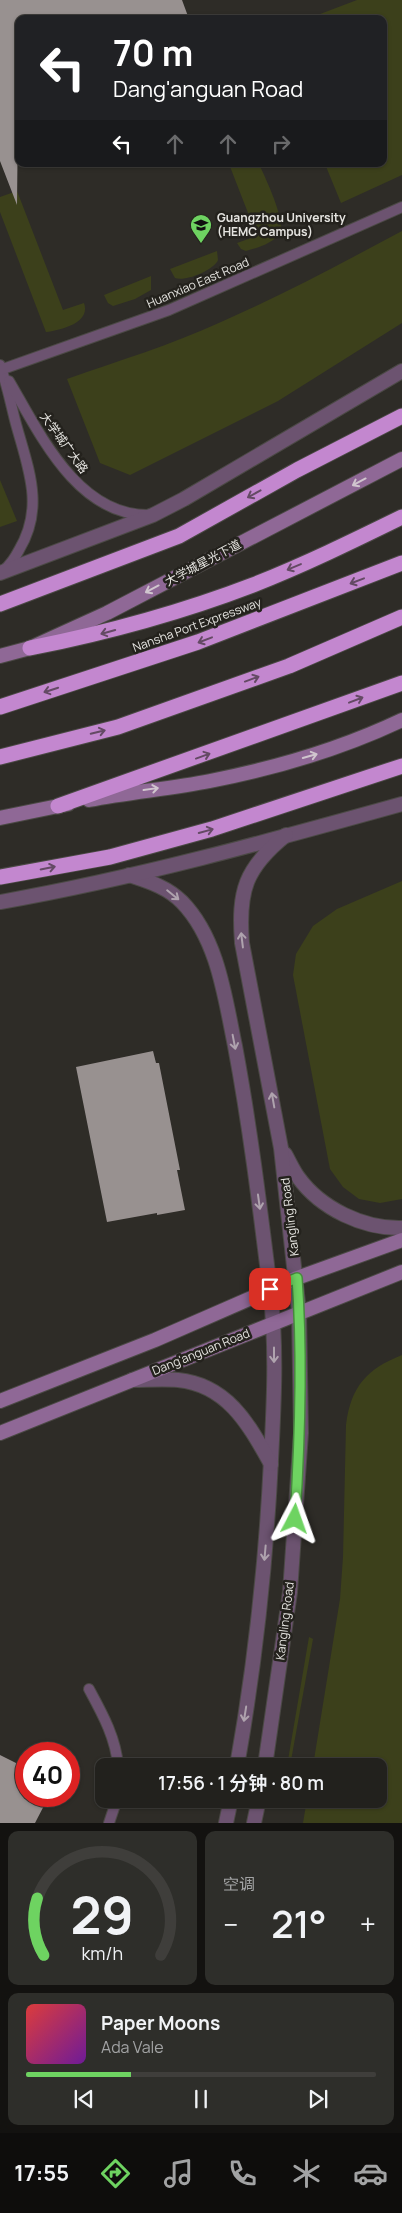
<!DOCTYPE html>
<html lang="zh">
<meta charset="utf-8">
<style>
body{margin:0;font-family:Manrope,"Noto Sans SC",sans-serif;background:#2e2e2a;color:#f1f3f6;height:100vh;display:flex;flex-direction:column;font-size:19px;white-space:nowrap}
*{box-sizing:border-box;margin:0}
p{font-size:16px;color:#a2a3a4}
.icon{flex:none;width:28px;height:28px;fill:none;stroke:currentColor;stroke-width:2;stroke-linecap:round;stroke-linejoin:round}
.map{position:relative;height:1823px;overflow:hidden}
.panel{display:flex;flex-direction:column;gap:8px;padding:8px;background:#131210;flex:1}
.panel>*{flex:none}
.guide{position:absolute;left:15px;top:15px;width:372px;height:152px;border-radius:10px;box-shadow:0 1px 4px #0004,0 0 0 1px #3f3e3b;background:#202124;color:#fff;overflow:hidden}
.speed{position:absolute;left:15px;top:1742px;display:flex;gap:10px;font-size:25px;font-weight:700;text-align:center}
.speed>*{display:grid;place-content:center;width:65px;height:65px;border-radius:50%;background:#22211d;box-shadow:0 1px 4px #0004,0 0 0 1px #3f3e3b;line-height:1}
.speed .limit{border:8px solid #d22;background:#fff;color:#111}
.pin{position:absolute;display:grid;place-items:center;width:42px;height:42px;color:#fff;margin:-21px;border-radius:10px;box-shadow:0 2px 8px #0006}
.me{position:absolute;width:55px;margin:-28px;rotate:4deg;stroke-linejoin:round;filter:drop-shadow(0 0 4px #0008)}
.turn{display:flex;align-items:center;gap:18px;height:105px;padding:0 15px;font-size:22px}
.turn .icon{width:65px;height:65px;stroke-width:2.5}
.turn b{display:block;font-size:35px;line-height:42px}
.lanes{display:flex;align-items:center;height:48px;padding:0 15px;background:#0003;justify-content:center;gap:25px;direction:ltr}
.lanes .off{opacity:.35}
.big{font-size:38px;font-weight:600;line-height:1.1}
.panel .widget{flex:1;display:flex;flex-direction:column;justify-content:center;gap:8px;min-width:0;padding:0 18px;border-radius:10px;background:#2e2e2a}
.panel .dial{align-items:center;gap:0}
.dial svg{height:130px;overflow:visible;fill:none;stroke:#3f3e3b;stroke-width:7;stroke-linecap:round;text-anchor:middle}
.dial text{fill:#f1f3f6;stroke:none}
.song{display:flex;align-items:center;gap:15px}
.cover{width:60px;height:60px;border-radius:8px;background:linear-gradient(135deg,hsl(0 70% 55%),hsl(280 70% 35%))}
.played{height:5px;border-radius:2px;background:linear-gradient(90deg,#6ed361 30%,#3f3e3b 30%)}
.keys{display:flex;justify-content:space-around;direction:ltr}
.heat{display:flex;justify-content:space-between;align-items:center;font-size:28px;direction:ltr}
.panel .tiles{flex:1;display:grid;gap:8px;grid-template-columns:1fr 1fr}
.widget:last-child{grid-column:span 2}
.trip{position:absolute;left:95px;top:1758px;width:292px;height:50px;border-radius:10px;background:#22211d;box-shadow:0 1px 4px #0004,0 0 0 1px #3f3e3b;font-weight:600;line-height:50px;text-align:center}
.tab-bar{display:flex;height:80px;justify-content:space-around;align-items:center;background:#0e0d0c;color:#a2a3a4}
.tab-bar .icon{width:35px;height:35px}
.tab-bar .selected{color:#6ed361}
.tab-bar b{font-size:22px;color:#f1f3f6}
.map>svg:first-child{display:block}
.green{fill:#3c401b}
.building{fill:#989190}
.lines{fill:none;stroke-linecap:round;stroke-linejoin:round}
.service-casing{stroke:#4b4945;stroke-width:12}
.tertiary-casing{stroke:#4b4945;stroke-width:16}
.secondary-casing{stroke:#4b4945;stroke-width:16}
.motorway-casing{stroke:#4b4945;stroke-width:17}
.service{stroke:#6c5370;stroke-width:10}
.tertiary{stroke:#6c5370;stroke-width:14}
.secondary{stroke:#8f6896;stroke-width:14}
.motorway{stroke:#c387cf;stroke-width:15}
.oneway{stroke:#d0c5ce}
.oneway2{stroke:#644a64}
.oneway3{stroke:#afa3ae}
.route-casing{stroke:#48893f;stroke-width:12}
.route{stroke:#6ed361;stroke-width:9}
.labels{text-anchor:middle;stroke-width:5;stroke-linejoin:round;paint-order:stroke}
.poi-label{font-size:12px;font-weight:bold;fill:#e5e4e0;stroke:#24221d;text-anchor:start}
.street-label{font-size:12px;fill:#e5e4e0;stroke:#24221d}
</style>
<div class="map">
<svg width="402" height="1823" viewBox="0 0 402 1823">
<rect width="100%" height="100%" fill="#2e2c27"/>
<g class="green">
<path d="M 357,0 L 402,0 L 402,175 L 341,203 L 325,164 L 384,164 L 384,19 L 307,19 Z"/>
<path d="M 229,164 L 259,164 C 265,177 286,221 280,233 C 274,243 257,248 246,251 L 241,249 L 237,243 L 257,236 Z"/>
<path d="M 17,191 L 63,310 L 84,303 C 91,323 61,330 46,332 L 0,212 L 0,197 Z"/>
<path d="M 402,231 L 402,323 L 278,401 L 130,475 L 100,463 L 67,379 C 118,361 171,345 221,322 C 283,295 342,263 402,231 Z"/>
<path d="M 217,251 L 218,260 C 214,270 185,282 175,278 L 170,269 Z"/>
<path d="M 151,276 L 151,290 L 135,299 L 113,306 L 108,303 L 104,295 Z"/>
<path d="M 0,480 L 17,521 L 0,527 Z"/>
<path d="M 402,881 L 402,1199 L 380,1203 L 359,1199 L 343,1187 L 330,1169 L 293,975 L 296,954 L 313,926 L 337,909 Z"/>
<path d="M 402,1355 L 402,1823 L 303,1823 L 307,1799 L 379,1799 L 379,1766 L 313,1766 L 340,1599 L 343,1557 L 346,1425 C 351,1386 367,1369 402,1355 Z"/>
<path d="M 309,1637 L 313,1639 L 290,1766 L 287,1766 Z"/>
</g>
<g class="building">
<path d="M 0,0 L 182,0 L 189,19 L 19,19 L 17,205 L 0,161 Z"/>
<path d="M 153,1051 L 156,1063 L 159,1063 L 180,1170 L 177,1170 L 185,1210 L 157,1215 L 157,1213 L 107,1222 L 76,1067 Z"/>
<path d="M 0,1755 L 26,1768 L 26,1796 L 49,1796 L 35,1823 L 0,1823 Z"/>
</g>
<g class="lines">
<g class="service-casing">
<g id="service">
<path d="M 0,365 C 7,384 11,405 16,424 C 28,468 45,507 19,550 C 15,558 10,565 3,571"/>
<path d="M 0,370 L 169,310 L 402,207"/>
<path d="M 9,381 C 40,434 77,515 148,515"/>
<path d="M 89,1689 C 102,1713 116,1738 118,1766"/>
<path d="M 109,1823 L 117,1799"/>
</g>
</g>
<g class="tertiary-casing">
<g id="tertiary">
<path d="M 0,573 L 153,515 L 184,499 L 402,371"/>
<path d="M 129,875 C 150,882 167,887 182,902 C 218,939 225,998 235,1046 C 250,1126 260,1208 270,1289 C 277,1346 274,1403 271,1460 C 266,1563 255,1665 237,1766"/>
<path d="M 0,902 C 136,878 269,841 402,804"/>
<path d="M 285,1154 C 289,1161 293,1170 298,1177 C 321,1209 364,1229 402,1228"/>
<path d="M 132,1380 C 147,1380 163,1379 178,1380 C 228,1385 249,1425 271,1464"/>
<path d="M 265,1766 L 290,1592 L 301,1433 L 299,1312 L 281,1148 L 242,943 C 238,891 245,868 286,835"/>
<path d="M 226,1823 L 231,1799"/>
<path d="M 254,1823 L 259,1799"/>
</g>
</g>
<g class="secondary-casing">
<g id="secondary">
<path d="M 0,656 L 30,648 L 107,613 L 402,459"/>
<path d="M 89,800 C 129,792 170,789 210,781 C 276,768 341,749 402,720"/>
<path d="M 0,818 L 68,804"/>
<path d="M 0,1401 L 155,1340 L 297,1278 L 402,1240"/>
<path d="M 0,1433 L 402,1272"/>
</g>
</g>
<g class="motorway-casing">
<g id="motorway">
<path d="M 0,604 L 179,536 L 297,470 L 402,416"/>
<path d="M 30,648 C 106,633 180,613 253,585 C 304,565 353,541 402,517"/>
<path d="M 0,707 L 198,642 L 402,563"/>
<path d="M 0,757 L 118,727 L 289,666 L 402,617"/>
<path d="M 58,806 L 402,683"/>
<path d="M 0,877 L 110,857 L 212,829 L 402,766"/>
</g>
</g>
<use href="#service" class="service"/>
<use href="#tertiary" class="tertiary"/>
<use href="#secondary" class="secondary"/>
<use href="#motorway" class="motorway"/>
</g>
<defs><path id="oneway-shaft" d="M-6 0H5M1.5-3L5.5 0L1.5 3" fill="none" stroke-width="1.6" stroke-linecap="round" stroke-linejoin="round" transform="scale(1.25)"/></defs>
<g class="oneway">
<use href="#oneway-shaft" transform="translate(359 482) rotate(152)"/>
<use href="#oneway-shaft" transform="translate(152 589) rotate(152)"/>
<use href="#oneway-shaft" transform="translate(310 756) rotate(-16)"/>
<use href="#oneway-shaft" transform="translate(151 789) rotate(-8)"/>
</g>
<g class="oneway2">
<use href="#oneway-shaft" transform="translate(254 494) rotate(151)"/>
<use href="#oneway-shaft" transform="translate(294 567) rotate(157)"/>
<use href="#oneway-shaft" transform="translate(357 581) rotate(159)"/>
<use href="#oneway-shaft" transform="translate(108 632) rotate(164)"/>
<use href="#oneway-shaft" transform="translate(205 640) rotate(159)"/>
<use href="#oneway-shaft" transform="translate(252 679) rotate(-20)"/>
<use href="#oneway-shaft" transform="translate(51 690) rotate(162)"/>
<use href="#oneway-shaft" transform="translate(356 700) rotate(-21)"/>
<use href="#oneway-shaft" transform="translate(98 732) rotate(-14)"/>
<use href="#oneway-shaft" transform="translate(203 756) rotate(-20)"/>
<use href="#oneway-shaft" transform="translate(206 831) rotate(-15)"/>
<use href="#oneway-shaft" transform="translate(48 868) rotate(-11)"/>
</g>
<g class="oneway3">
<use href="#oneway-shaft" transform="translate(173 895) rotate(39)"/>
<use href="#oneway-shaft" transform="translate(242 940) rotate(-97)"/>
<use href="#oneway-shaft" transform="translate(234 1042) rotate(79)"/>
<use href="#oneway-shaft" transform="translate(273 1100) rotate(-100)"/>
<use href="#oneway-shaft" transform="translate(259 1202) rotate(82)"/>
<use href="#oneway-shaft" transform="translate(274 1355) rotate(90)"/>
<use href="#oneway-shaft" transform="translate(265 1553) rotate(95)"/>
<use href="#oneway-shaft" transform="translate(245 1714) rotate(99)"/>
</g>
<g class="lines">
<g class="route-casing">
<path id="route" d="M 270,1289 L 297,1278 C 303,1358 300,1439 295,1519"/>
</g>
<use href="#route" class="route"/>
</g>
<defs>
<g id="university-pin" transform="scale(1.125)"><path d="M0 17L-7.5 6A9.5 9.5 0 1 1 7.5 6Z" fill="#6ed361" stroke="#24221d"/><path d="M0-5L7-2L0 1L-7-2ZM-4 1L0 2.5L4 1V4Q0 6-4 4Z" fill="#111"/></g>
</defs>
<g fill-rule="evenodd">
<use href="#university-pin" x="201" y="225"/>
</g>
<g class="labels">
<g class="poi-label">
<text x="217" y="222">Guangzhou University<tspan x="217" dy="14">(HEMC Campus)</tspan></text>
</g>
<g class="street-label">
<text transform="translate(198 283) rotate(-23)" y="4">Huanxiao East Road</text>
<text transform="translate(64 443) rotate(54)" y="4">大学城广大路</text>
<text transform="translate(203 563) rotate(-28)" y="4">大学城星光下道</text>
<text transform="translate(197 625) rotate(-20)" y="4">Nansha Port Expressway</text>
<text transform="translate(290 1217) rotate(-97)" y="4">Kangling Road</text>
<text transform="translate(201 1352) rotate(-22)" y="4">Dang'anguan Road</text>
<text transform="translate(285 1621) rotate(-83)" y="4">Kangling Road</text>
</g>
</g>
</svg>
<div class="speed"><div class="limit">40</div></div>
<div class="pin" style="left:270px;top:1289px;background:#d93025"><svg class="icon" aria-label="arrive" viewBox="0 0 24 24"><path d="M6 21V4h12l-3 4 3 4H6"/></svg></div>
<svg class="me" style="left:295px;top:1519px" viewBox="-20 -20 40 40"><path d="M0-17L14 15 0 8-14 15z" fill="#6ed361" stroke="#fff" stroke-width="4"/></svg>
<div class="trip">17:56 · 1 分钟 · 80 m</div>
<div class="guide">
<div class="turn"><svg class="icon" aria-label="left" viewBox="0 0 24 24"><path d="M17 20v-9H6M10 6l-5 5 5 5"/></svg><div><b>70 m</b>Dang'anguan Road</div></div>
<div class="lanes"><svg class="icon" aria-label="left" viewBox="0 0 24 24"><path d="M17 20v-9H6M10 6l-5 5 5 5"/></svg><svg class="icon off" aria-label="ahead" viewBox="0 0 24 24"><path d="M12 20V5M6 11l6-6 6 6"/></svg><svg class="icon off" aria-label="ahead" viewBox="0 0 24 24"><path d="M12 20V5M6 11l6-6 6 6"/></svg><svg class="icon off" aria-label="right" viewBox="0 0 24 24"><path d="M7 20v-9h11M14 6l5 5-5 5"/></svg></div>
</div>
</div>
<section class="panel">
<div class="tiles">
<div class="widget dial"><svg viewBox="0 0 100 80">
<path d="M14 69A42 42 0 1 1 86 69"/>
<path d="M14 69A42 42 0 0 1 10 34" stroke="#6ed361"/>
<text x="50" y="56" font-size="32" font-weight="700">29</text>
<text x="50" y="72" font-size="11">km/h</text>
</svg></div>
<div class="widget"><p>空调</p>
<div class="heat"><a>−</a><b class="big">21°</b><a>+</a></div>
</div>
<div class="widget">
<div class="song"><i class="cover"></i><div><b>Paper Moons</b><p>Ada Vale</p></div></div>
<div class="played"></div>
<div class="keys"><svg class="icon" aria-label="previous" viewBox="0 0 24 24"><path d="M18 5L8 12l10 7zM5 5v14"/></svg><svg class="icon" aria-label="pause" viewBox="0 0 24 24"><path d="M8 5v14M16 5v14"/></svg><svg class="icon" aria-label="next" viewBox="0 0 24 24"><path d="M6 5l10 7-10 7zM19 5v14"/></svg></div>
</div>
</div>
</section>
<nav class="tab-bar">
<b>17:55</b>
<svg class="icon selected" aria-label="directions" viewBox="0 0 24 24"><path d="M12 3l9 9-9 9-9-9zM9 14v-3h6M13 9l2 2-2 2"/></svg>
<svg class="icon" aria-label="music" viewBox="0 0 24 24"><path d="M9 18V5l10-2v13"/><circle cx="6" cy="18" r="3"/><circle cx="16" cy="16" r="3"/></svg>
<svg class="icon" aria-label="phone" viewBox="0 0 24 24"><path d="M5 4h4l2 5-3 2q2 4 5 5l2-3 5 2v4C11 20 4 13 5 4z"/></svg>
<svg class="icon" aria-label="climate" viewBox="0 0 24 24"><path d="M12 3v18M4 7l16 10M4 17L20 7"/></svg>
<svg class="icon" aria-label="car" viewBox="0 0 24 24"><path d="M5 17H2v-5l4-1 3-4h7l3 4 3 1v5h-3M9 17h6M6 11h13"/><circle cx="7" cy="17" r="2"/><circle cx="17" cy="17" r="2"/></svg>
</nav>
